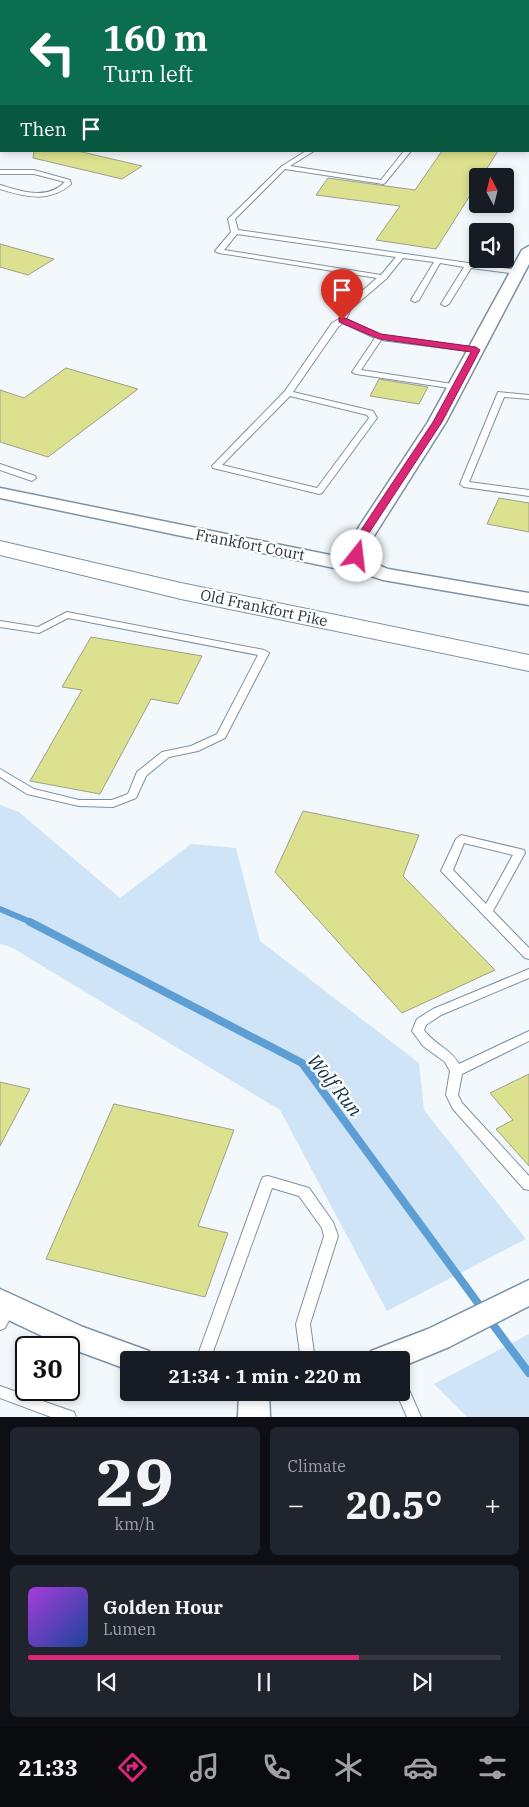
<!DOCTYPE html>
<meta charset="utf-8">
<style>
body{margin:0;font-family:"IBM Plex Serif",serif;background:#20242c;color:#f1f3f6;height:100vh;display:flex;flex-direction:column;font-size:19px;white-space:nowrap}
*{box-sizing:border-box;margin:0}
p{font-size:16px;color:#9ea1a6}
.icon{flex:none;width:28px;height:28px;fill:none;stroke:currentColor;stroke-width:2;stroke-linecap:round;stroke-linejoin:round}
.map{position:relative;height:1417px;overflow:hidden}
.drawer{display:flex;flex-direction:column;gap:10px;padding:10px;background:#0d0f14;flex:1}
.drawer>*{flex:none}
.banner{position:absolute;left:0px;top:0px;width:530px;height:152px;box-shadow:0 2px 8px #0003;background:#0b6e4f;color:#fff;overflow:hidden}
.needle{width:32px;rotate:353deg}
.tools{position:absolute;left:469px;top:168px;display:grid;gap:10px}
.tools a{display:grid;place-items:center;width:45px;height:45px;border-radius:5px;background:#171b24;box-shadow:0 2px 8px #0003;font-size:25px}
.speed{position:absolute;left:15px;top:1336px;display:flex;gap:10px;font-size:25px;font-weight:700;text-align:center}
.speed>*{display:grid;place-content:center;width:65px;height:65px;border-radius:50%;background:#171b24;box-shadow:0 2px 8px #0003;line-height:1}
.speed .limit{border:2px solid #111;border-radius:8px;background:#fff;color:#111}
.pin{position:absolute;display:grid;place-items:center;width:42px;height:42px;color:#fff;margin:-51px -21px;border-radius:50% 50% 50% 0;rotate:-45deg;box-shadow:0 0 5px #0007}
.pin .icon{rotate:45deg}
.me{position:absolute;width:55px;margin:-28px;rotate:16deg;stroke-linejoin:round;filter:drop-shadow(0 0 4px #0008)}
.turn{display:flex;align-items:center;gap:18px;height:105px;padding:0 20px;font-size:22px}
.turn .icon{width:65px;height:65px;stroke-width:2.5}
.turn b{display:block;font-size:35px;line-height:42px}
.then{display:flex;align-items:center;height:48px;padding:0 20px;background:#0003;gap:10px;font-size:19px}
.big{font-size:38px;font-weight:700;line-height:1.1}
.drawer .tile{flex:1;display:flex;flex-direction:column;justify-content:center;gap:8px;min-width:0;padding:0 18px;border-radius:8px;background:#20242c}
.drawer .dial{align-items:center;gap:0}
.dial b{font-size:65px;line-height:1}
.song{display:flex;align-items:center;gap:15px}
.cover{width:60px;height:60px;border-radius:8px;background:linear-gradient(135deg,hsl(280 70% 55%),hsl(220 70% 35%))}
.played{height:5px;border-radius:2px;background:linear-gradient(90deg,#db2777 70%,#363941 70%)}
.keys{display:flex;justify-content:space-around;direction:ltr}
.heat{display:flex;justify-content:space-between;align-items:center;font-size:28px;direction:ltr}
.drawer .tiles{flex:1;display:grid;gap:10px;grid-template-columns:1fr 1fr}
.tile:last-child{grid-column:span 2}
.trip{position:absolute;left:120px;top:1351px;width:290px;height:50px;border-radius:5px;background:#171b24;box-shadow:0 2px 8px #0003;font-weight:700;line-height:50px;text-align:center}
.tab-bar{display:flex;height:80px;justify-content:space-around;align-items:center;background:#090b0e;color:#9ea1a6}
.tab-bar .icon{width:35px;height:35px}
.tab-bar .selected{color:#db2777}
.tab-bar b{font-size:22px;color:#f1f3f6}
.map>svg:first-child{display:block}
.green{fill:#cfe4f7}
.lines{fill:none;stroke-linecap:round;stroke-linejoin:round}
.stream-far1{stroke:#5d9fd5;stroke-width:6}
.stream{stroke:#5d9fd5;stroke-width:8}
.building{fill:#dbe18e;stroke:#9fa187}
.lane-casing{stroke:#7d92a5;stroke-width:2}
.street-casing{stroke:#7d92a5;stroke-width:3}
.secondary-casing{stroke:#7d92a5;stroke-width:2}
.lane{fill:#fff;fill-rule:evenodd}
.street{fill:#fff;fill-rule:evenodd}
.secondary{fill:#fff;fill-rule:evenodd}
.route{fill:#db2777;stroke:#8e194d}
.labels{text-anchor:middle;stroke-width:4.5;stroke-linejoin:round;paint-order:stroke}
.street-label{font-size:15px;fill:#283139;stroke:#fff}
.near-water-label{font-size:19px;font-style:italic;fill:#143148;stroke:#fff}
</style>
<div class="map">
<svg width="529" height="1417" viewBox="0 0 529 1417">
<rect width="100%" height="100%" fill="#f3f8fc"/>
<g class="green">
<path d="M 0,805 L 19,812 L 120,898 L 191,844 L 236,848 L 260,941 L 419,1063 L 424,1110 L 526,1239 L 387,1311 L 280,1110 L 11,947 L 0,944 Z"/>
<path d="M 529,1334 L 529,1417 L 467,1417 L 434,1384 Z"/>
</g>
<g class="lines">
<path class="stream-far1" d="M 0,909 L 33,923"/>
<g class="stream">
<path d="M 30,922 L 302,1063 L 483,1310"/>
<path d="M 488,1318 L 529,1373"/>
</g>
</g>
<g class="building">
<path d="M 34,151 L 78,151 L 142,166 L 122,179 L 33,158 Z"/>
<path d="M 442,151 L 498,151 L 482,176 L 478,176 L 478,183 L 436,249 L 376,240 L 400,206 L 316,195 L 328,178 L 415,190 Z"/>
<path d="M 0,244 L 54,259 L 28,275 L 0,267 Z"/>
<path d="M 66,368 L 138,389 L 48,457 L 0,442 L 0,390 L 24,398 Z"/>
<path d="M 379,379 L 428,387 L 419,404 L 370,396 Z"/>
<path d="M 499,498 L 529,503 L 529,532 L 487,524 Z"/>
<path d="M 91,637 L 202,656 L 178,704 L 151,699 L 100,794 L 30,781 L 82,690 L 62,687 Z"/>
<path d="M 303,811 L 419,835 L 403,876 L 495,970 L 402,1013 L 275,872 Z"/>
<path d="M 529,1074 L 529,1166 L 496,1129 L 513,1120 L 490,1093 Z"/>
<path d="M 0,1082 L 30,1089 L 0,1146 Z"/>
<path d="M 114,1104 L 234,1130 L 198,1226 L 228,1233 L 205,1297 L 46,1259 Z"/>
</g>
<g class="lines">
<g class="lane-casing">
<g id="lane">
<rect x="0" y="98" width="1" height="4"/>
<path d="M 306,151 L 314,151 L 290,166 L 381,180 L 404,151 L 411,151 L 385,183 L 383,184 L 285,169 L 235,219 L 238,230 L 517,270 L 521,272 L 517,274 L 471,268 L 449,304 L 445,306 L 441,304 L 464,267 L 440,263 L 419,300 L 415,302 L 411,300 L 434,262 L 403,258 L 386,279 L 351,309 L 346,319 L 381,335 L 476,348 L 480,350 L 476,352 L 381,340 L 361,370 L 459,385 L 459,389 L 456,389 L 356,374 L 352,372 L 375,338 L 343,323 L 338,327 L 293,392 L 373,411 L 377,418 L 322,493 L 319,494 L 213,468 L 212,466 L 285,391 L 332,323 L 339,319 L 345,306 L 377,278 L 219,253 L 215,251 L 231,232 L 228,219 L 229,218 L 282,166 ZM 237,234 L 396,257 L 381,275 L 224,250 ZM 290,396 L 367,415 L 369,418 L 317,488 L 222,465 Z"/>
<path d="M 0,170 L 34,170 L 70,180 L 71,184 C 50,203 25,197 0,189 L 0,185 C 22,191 46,201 65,182 L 34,174 L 0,174 Z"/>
<path d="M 498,392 L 529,395 L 529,399 L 504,397 L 469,482 L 529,490 L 529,496 L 464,487 L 460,484 Z"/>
<path d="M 0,464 L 35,476 L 36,478 L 32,481 L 0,470 Z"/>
<path d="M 67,612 L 264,650 L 269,653 L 225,738 L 198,751 L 169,757 L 146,776 L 136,798 L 113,807 L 79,806 L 27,794 L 0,777 L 0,769 L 34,789 L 79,800 L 112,800 L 128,794 L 137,772 L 162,752 L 191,746 L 217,734 L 258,655 L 68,618 L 39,633 L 0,627 L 0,621 L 38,627 Z"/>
<path d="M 461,835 L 520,849 L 524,850 L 525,853 L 493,911 L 529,948 L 529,959 L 525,958 L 441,871 L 456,839 ZM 464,843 L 513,855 L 486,904 L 453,870 Z"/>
<path d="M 529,969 L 529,978 L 441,1015 L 426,1025 L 424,1030 C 435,1045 451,1049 459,1064 L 529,1031 L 529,1041 L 462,1074 L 458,1095 L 462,1103 L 529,1176 L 529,1190 L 524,1189 L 453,1109 L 446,1095 L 450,1071 L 445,1062 L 423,1046 L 412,1031 L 417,1019 L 433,1009 Z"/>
<path d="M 268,1176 L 309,1188 L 333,1222 L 338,1236 L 310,1324 L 315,1360 L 301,1360 L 296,1324 L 324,1236 L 322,1228 L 299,1196 L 272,1188 L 210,1360 L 196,1360 L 261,1181 L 263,1177 Z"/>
<path d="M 9,1301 L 14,1303 L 16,1307 L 5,1328 L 0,1330 L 0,1310 L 4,1303 Z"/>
<path d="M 401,1382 L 406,1383 L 421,1417 L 407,1417 L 396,1392 L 401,1392 Z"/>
<path d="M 0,1386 L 74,1412 L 76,1417 L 51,1417 L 0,1398 Z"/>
</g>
</g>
<g class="street-casing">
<g id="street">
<path d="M 236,0 L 253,0 L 254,1 L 237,1 Z"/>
<path d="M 529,246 L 529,264 L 446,422 L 367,547 C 367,561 376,564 388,569 L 529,593 L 529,605 L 383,580 L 368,575 L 0,498 L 0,488 L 350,559 L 347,547 L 353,536 L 428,422 L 522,250 Z"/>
<path d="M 529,1280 L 529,1306 L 449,1347 L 401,1367 L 401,1360 L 367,1360 L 371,1351 L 428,1329 Z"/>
<path d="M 0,1289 L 83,1327 L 149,1351 L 153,1360 L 129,1360 L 129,1370 L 61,1345 L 0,1316 Z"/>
<path d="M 239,1392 L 269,1392 L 270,1417 L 238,1417 Z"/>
</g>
</g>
<g class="secondary-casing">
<path id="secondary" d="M 0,541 L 181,583 L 529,655 L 529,671 L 181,599 L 0,555 Z"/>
</g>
<use href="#lane" class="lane"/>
<use href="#street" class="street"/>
<use href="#secondary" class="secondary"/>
</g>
<path class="route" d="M 339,318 L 345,318 L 381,334 L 476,347 L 480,350 L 442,422 L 367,536 L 362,556 L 357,559 L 352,556 L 357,536 L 433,422 L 471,352 L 379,339 L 339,322 Z"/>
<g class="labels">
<g class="street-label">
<text transform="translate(250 545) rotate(11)" y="5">Frankfort Court</text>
<text transform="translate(264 608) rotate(12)" y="5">Old Frankfort Pike</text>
</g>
<g class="near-water-label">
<text transform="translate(335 1085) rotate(51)" y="7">Wolf Run</text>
</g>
</g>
</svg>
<div class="tools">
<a><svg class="needle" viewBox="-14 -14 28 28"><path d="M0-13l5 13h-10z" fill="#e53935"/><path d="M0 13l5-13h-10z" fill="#9ea1a6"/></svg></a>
<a><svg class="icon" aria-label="sound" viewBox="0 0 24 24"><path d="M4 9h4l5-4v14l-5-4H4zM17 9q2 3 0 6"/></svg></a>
</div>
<div class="speed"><div class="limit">30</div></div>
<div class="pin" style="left:342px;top:320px;background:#d93025"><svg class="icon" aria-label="arrive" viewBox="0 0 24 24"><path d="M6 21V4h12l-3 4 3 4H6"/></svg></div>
<svg class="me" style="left:357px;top:556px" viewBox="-20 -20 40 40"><circle r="19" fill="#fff"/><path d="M0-13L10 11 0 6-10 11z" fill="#db2777"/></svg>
<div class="trip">21:34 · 1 min · 220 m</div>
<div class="banner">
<div class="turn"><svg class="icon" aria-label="left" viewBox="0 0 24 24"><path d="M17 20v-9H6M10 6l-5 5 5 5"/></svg><div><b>160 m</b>Turn left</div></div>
<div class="then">Then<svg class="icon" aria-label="arrive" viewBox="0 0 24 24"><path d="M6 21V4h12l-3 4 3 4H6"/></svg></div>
</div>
</div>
<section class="drawer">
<div class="tiles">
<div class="tile dial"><b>29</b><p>km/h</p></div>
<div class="tile"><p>Climate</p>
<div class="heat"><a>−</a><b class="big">20.5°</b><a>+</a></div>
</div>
<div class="tile">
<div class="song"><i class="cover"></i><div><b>Golden Hour</b><p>Lumen</p></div></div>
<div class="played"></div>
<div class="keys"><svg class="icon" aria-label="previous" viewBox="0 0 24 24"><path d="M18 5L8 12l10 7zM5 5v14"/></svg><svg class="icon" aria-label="pause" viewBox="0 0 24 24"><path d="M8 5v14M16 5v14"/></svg><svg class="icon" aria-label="next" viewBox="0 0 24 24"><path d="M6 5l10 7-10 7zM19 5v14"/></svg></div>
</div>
</div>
</section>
<nav class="tab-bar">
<b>21:33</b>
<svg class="icon selected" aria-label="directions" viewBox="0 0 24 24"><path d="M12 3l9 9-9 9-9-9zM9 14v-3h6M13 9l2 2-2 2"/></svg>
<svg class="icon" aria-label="music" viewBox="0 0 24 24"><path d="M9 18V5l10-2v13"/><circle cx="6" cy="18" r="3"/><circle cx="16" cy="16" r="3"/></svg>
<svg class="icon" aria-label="phone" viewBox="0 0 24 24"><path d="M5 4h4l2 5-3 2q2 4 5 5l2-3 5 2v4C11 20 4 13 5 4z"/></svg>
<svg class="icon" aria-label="climate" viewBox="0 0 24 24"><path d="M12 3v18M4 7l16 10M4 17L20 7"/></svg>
<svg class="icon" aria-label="car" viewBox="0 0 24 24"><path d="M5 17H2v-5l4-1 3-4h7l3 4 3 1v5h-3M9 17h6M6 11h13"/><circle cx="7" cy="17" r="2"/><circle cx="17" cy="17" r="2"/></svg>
<svg class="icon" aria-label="filters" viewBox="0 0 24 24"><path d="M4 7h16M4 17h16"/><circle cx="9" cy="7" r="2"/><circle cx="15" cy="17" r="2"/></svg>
</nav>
